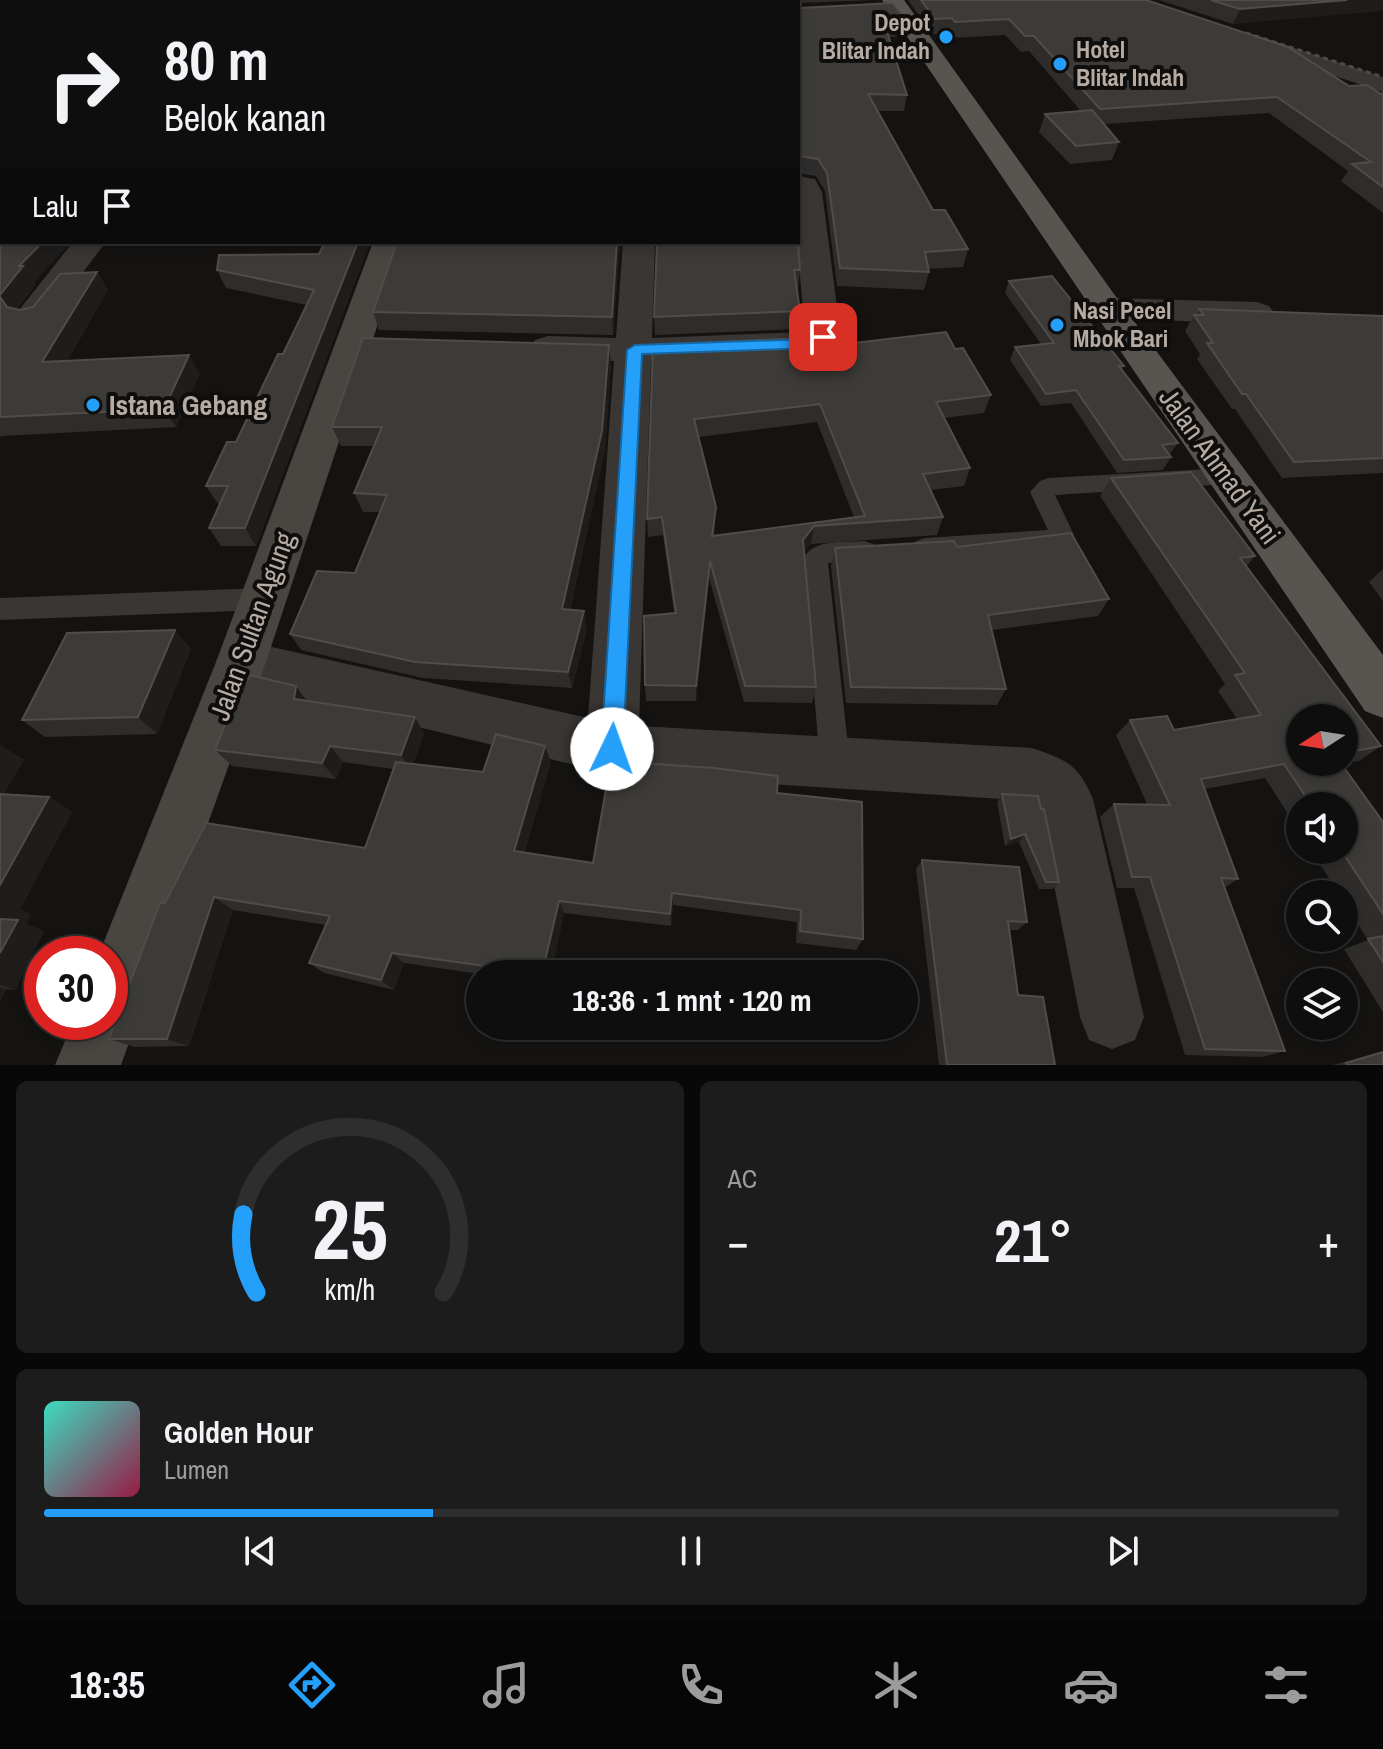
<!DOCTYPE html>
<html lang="id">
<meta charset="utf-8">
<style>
body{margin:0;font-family:"Archivo Narrow",sans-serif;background:#1d1c1c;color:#f1f3f6;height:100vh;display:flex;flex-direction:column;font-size:30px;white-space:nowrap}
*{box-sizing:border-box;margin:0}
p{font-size:26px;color:#9b9c9e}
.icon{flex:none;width:44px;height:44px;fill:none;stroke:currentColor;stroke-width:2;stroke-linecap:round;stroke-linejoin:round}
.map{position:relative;height:1065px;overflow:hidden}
.details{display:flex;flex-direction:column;gap:16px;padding:16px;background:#080808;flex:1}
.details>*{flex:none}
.guide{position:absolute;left:0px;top:0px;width:800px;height:244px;box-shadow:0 4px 12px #0003,0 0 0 2px #2f2e2e;background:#0f0e0e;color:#f1f3f6;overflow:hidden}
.needle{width:52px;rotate:258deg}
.controls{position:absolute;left:1286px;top:704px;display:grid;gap:16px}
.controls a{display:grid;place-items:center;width:72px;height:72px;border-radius:50%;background:#0f0e0e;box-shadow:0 4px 12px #0003,0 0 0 2px #2f2e2e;font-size:40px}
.speed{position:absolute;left:24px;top:936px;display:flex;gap:16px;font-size:40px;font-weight:700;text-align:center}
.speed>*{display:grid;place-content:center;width:104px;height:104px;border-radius:50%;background:#0f0e0e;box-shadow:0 4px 12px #0003,0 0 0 2px #2f2e2e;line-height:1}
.speed .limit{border:12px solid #d22;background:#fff;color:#111}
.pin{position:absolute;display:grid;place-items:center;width:68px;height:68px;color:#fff;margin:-34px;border-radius:16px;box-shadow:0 4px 12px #0006}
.me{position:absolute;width:88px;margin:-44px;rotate:3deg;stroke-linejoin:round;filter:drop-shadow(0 0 6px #0008)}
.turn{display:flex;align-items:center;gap:28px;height:168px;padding:0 32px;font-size:36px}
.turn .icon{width:104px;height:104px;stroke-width:2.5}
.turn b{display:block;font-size:56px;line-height:68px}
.then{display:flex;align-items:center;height:76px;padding:0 32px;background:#0003;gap:16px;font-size:30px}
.big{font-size:60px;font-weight:700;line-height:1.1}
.details .tile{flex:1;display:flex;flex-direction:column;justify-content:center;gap:12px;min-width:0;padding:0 28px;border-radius:12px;background:#1d1c1c}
.details .dial{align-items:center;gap:0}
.dial svg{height:208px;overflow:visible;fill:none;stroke:#2f2e2e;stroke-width:7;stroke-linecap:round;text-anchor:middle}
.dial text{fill:#f1f3f6;stroke:none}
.song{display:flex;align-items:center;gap:24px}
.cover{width:96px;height:96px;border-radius:12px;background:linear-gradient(135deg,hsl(170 70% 55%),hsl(340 70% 35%))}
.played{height:8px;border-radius:4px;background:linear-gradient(90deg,#249ffa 30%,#2f2e2e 30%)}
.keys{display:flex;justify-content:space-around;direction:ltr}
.heat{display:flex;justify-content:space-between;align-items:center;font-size:44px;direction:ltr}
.details .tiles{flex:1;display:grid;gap:16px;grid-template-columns:1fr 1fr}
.tile:last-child{grid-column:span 2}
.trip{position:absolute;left:466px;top:960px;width:452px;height:80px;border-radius:40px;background:#0f0e0e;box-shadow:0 4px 12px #0003,0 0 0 2px #2f2e2e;font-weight:700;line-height:80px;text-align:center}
.tabs{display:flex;height:128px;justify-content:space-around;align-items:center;background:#060606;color:#9b9c9e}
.tabs .icon{width:56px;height:56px}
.tabs .on{color:#249ffa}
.tabs b{font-size:36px;color:#f1f3f6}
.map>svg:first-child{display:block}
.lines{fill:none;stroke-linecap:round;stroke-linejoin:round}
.lane{fill:#393633;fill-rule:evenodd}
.street{fill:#393633;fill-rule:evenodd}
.secondary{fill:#494541;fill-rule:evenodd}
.primary{fill:#58544f;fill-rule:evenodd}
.rail{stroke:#4e4a46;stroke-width:3;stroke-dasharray:5 4;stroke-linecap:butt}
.wall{fill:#2f2d2b;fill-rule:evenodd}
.shaded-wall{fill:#1e1d1c}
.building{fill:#3d3b38;stroke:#504c49;stroke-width:2;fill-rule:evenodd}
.route{fill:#249ffa;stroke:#1767a2;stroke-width:2}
.poi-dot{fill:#249ffa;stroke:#0f0e0d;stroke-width:3}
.labels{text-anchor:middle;stroke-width:8;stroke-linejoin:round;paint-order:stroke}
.far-poi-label{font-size:24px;font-weight:bold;fill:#b5aba3;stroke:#0f0e0d;text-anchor:start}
.poi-label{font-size:28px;font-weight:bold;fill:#b5aba3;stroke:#0f0e0d;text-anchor:start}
.street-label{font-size:28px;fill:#b5aba3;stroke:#0f0e0d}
</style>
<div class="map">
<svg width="1383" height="1065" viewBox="0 0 1383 1065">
<rect width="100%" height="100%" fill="#141312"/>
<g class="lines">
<g class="lane">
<path d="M 1228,468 L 1236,470 L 1239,476 L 1236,482 L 1228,484 L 1055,495 L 1074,535 L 1068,546 L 1059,548 L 925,558 L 916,555 L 913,548 L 916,541 L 925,538 L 1048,530 L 1030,492 L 1040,481 L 1048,478 Z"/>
<path d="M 864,541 L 873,544 L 876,551 L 873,558 L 828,563 L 850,764 L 845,774 L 835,778 L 825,774 L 820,764 L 803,559 C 814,538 843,543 864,541 Z"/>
<path d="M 261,588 L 270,592 L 274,599 L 270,606 L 261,610 L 0,620 L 0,598 Z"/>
</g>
<g class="street">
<path d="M 1252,34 L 1383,77 L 1383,92 L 1244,46 L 1240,41 L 1244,36 Z"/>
<path d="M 798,176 L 815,179 L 822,192 L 841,337 L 833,349 L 802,355 L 651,361 L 639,726 L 1032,748 C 1067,760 1078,764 1093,799 L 1144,1017 L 1135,1040 L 1112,1049 L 1089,1040 L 1080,1017 L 1039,809 L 1033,801 L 612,774 L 241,684 L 223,677 L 216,662 L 223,647 L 241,640 L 588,718 L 614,361 L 548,360 L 535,356 L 530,348 L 535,340 L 548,336 L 616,338 L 623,242 L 655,242 L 652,338 L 805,332 L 797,242 Z"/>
<path d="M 73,242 L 106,242 L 45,322 L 33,325 L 21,322 L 16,314 Z"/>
<path d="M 1107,298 L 1257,302 L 1269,306 L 1274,313 L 1269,320 L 1257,324 L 1107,318 L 1095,315 L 1090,308 L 1095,301 Z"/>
</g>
<path class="secondary" d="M 373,242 L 405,242 L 266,662 L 121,1065 L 55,1065 L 73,1022 L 110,1022 L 110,954 L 99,954 L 216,662 Z"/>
<path class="primary" d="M 882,0 L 904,0 L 1119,301 L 1383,655 L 1383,718 L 1365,711 Z"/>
<path class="rail" d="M 1246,33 L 1383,77"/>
</g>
<g class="wall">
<path d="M 400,0 L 874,0 L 798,3 L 398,2 Z"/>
<path d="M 908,0 L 1146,0 L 1349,86 L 1381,94 L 1383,93 L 1383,213 L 1341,181 L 1348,171 L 1269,113 L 1104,124 L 1119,142 L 1112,160 L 1070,164 L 1039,132 L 1045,114 L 1081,111 L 1029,51 L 1021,52 L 1005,35 L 952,38 L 949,34 L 932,34 Z"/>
<path d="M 1159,0 L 1383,0 L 1233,24 Z"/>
<path d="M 798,6 L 800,8 L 906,21 L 903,36 L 888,37 L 907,95 L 904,111 L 877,111 L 933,210 L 968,249 L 963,267 L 928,269 L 929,272 L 924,290 L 837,286 L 825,191 L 816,176 L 798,173 Z"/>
<path d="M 0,99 L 2,242 L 71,242 L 34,282 L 36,284 L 17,309 L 20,310 L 33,307 L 97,272 L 108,290 L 67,361 L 200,373 L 176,427 L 1,436 L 0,438 Z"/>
<path d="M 325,242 L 370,242 L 256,546 L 221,546 L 209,528 L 220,504 L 218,504 L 206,486 L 236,442 L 283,354 L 307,305 L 226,288 L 217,270 L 319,254 Z"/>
<path d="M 620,242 L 613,335 L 379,330 L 373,312 Z"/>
<path d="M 657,242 L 800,270 L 798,288 L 796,288 L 800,311 L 798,329 L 655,335 L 654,317 Z"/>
<path d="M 1009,281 L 1124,366 L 1122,369 L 1178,443 L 1169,455 L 1171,457 L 1163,470 L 1117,473 L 1071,403 L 1041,406 L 1010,360 L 1015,347 L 1041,344 L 1005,293 Z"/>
<path d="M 1199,309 L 1383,316 L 1383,473 L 1282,478 L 1235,409 L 1232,409 L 1197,359 L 1200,354 L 1185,331 L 1194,315 L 1196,315 Z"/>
<path d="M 609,345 L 611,364 L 605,450 L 570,610 L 587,628 L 572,688 L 423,678 L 301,650 L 290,634 L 355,573 L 380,512 L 363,512 L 354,493 L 374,446 L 341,446 L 332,427 Z"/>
<path d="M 653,345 L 829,346 L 955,349 L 991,395 L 984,413 L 944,418 L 970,468 L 964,486 L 931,490 L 943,517 L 937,535 L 811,544 L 804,552 L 816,687 L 812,703 L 744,702 L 709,578 L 696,701 L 646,701 L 645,685 L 674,613 L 663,535 L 648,537 L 647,519 ZM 817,422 L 854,517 L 714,536 L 716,507 L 698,437 Z"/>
<path d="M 1111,478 L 1255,556 L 1246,567 L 1381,746 L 1359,761 L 1341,764 L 1383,822 L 1383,1012 L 1344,949 L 1368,940 L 1344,903 L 1344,894 L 1339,894 L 1311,850 L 1344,850 L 1344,806 L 1300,806 L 1300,833 L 1265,778 L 1205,789 L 1238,879 L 1224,888 L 1285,1051 L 1262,1057 L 1185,1055 L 1134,888 L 1117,888 L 1100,817 L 1114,804 L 1147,804 L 1116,735 L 1130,720 L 1174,730 L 1237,719 L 1218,691 L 1225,684 L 1100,496 ZM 1344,718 L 1344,762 L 1300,762 Z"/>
<path d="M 957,547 L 1109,599 L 1098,616 L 992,630 L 1006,689 L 997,705 L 846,703 L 831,566 L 835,548 Z"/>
<path d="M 1383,569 L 1383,601 L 1369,582 Z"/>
<path d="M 191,649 L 157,734 L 45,737 L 22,720 Z"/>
<path d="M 307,701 L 424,734 L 413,764 L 483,772 L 551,762 L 524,853 L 593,863 L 777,793 L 863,939 L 856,950 L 796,943 L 797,922 L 673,905 L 671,926 L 564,913 L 551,974 L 480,974 L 404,963 L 394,990 L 324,973 L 309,963 L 326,925 L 233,910 L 189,1046 L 134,1047 L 109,1039 L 165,903 L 365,848 L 393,769 L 343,762 L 336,779 L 232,766 L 215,750 Z"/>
<path d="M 0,745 L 24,760 L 3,794 L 49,797 L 72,812 L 20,909 L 31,914 L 26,924 L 44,931 L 15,990 L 6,989 L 0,1002 Z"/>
<path d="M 1002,794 L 1059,882 L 1052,889 L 1039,889 L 1019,842 L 1005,846 L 997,802 Z"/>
<path d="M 922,860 L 1027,922 L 1018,930 L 1010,930 L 1018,995 L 1055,1065 L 939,1065 L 916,869 Z"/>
<path d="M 1383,1051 L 1383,1065 L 1333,1065 Z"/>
</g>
<g class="shaded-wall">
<path d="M 242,0 L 255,0 L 253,2 L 240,2 Z"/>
<path d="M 1347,0 L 1383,0 L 1383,11 L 1233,24 L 1240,9 Z"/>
<path d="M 800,156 L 799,173 L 798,173 L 798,158 Z"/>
<path d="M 43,242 L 71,242 L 34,282 L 36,284 L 13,314 L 20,325 L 0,295 L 19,266 Z"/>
<path d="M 358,242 L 370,242 L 256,546 L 245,528 Z"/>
<path d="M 617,242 L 620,242 L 613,335 L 612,317 Z"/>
<path d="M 97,272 L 108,290 L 56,380 L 42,362 Z"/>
<path d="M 609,345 L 611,364 L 605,450 L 566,627 L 562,609 Z"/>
<path d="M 189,355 L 200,373 L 176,427 L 164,409 Z"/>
<path d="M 814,526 L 811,544 L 800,557 L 803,540 Z"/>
<path d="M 710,561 L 709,578 L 696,701 L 696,686 Z"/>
<path d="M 584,611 L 587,628 L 572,688 L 568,672 Z"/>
<path d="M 175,630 L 191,649 L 157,734 L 138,717 Z"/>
<path d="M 296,686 L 309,704 L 294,699 Z"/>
<path d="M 415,717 L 424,734 L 411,771 L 401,755 Z"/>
<path d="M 0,745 L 24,760 L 0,800 Z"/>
<path d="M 330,746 L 343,762 L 336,779 L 322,763 Z"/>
<path d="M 545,746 L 551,762 L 521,865 L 514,851 Z"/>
<path d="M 49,797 L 72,812 L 20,909 L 31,914 L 26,924 L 44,931 L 15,990 L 0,985 L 0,885 Z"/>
<path d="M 1025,834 L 1019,842 L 1005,846 L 1011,839 Z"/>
<path d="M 672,893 L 673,905 L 671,926 L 670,914 Z"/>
<path d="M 214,897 L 233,910 L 189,1046 L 167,1039 Z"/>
<path d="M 559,901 L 564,913 L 551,974 L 542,974 Z"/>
<path d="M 392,953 L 404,963 L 394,990 L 381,980 Z"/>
<path d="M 0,987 L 6,989 L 0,1002 Z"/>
</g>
<g class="building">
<path d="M 109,0 L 242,0 L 240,2 L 107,2 Z"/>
<path d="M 400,0 L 797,0 L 797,2 L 398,2 Z"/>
<path d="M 921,0 L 1146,0 L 1288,47 L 1349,86 L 1367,85 L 1381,94 L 1383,93 L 1383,187 L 1352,164 L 1371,162 L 1277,97 L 1100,109 L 1034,36 L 1025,36 L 1009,19 L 955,22 L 952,18 L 935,19 Z"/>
<path d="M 1211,0 L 1347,0 L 1240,9 Z"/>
<path d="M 893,3 L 906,21 L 884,22 L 907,95 L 868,94 L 933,210 L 945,210 L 968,249 L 925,252 L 929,272 L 840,268 L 827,173 L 818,159 L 800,156 L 798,158 L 798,6 L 800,8 Z"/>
<path d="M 0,99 L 2,99 L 2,242 L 43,242 L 19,266 L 23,266 L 0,295 Z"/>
<path d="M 1092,110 L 1119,142 L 1076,146 L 1045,114 Z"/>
<path d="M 325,242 L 358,242 L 245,528 L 209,528 L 228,486 L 206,486 L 227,442 L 236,442 L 278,354 L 283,354 L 314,290 L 217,270 L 219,255 L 319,254 Z"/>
<path d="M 397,242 L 617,242 L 612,317 L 373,312 Z"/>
<path d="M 657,242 L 798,242 L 800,270 L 794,270 L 800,311 L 654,317 Z"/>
<path d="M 97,272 L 42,362 L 189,355 L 164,409 L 0,417 L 0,297 L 7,307 L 20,310 L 33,307 L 60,274 Z"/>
<path d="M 1052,276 L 1124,366 L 1119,366 L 1178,443 L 1162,445 L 1171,457 L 1124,460 L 1076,390 L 1046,394 L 1015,347 L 1054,343 L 1009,281 Z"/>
<path d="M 1199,309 L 1383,316 L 1383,458 L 1294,462 L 1246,394 L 1242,394 L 1207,343 L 1213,343 L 1194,315 L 1204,315 Z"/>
<path d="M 946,332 L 955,349 L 963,348 L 991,395 L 936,402 L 970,468 L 923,474 L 943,517 L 814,526 L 803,540 L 816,687 L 745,686 L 710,561 L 696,686 L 645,685 L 644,616 L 676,613 L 662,517 L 647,519 L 653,345 L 825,337 L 829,346 ZM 820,404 L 865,516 L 712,536 L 716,507 L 694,419 Z"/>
<path d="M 363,338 L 609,345 L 602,431 L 562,609 L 584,611 L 568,672 L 415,662 L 290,634 L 317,571 L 355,573 L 387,495 L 354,493 L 382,427 L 332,427 Z"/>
<path d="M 1191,472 L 1255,556 L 1240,558 L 1381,746 L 1344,753 L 1344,718 L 1300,718 L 1300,762 L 1340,762 L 1383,822 L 1383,914 L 1341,850 L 1344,850 L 1344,806 L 1312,806 L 1284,764 L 1201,779 L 1238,879 L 1221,878 L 1285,1051 L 1205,1049 L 1150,877 L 1132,877 L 1114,804 L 1170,805 L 1130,720 L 1167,716 L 1174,730 L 1261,715 L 1235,675 L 1245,673 L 1111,478 Z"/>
<path d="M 1071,533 L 1109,599 L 988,615 L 1006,689 L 851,687 L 835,548 L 954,541 L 957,547 Z"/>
<path d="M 175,630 L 138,717 L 22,720 L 67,633 Z"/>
<path d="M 250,675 L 296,686 L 294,699 L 415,717 L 401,755 L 330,746 L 322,763 L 215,750 L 228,717 Z"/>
<path d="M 496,734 L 545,746 L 514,851 L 593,863 L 611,761 L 714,768 L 778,776 L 777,793 L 862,802 L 863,939 L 800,931 L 801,910 L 672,893 L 670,914 L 559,901 L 542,974 L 392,953 L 381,980 L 309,963 L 330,916 L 214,897 L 167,1039 L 109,1039 L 160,903 L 165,903 L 206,823 L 365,848 L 396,762 L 483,772 Z"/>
<path d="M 0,794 L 49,797 L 0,885 Z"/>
<path d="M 1002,794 L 1038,796 L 1041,809 L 1044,809 L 1059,882 L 1046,882 L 1025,834 L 1011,839 Z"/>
<path d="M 922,860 L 1019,867 L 1027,922 L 1008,921 L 1018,995 L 1043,997 L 1055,1065 L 947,1065 Z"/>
<path d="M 0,919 L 18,920 L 0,953 Z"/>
<path d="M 1383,936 L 1383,962 L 1368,939 Z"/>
<path d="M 1383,1052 L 1383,1065 L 1347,1065 L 1346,1063 Z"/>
</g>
<path class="route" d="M 823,332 L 831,337 L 815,348 L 642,354 L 623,749 L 620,756 L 612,759 L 605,756 L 601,749 L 627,350 L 635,345 L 811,339 Z"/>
<g class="poi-dot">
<circle cx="946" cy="37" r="8"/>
<circle cx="1060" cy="64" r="8"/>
<circle cx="1057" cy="325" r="8"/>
<circle cx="93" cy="405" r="8"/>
</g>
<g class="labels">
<g class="far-poi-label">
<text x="930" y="31" text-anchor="end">Depot<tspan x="930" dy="28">Blitar Indah</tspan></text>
<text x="1076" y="58">Hotel<tspan x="1076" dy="28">Blitar Indah</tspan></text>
<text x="1073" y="319">Nasi Pecel<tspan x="1073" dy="28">Mbok Bari</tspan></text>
</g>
<g class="poi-label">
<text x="109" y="415">Istana Gebang</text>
</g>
<g class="street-label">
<text transform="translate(1220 466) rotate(54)" y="10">Jalan Ahmad Yani</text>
<text transform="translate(252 626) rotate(-70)" y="10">Jalan Sultan Agung</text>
</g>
</g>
</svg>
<div class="controls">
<a><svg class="needle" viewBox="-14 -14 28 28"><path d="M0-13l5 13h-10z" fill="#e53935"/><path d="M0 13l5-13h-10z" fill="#9b9c9e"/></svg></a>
<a><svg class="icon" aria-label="sound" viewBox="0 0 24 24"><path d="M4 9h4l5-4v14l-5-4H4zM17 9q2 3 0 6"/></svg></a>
<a><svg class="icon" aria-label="search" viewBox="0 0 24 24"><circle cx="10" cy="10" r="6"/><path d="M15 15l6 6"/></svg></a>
<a><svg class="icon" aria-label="layers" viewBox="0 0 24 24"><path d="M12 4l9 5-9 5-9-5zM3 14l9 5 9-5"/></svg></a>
</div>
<div class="speed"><div class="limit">30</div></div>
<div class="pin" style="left:823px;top:337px;background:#d93025"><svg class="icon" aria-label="arrive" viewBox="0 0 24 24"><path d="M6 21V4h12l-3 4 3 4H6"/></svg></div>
<svg class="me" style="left:612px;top:749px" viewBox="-20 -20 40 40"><circle r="19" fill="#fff"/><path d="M0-13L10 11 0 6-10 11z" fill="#249ffa"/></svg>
<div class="trip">18:36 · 1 mnt · 120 m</div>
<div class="guide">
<div class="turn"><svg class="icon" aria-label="right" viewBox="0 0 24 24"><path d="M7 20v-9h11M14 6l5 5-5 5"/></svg><div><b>80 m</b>Belok kanan</div></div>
<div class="then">Lalu<svg class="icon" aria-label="arrive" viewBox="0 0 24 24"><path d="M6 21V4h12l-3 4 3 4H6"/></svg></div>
</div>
</div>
<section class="details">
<div class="tiles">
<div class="tile dial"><svg viewBox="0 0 100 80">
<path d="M14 69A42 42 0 1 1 86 69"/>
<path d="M14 69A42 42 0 0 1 9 39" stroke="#249ffa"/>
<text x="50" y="56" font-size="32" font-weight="700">25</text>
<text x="50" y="72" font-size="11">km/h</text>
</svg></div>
<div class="tile"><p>AC</p>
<div class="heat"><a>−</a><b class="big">21°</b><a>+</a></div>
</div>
<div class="tile">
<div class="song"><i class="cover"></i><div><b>Golden Hour</b><p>Lumen</p></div></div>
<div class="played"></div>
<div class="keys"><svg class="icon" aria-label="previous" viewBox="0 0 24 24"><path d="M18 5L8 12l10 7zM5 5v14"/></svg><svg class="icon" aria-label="pause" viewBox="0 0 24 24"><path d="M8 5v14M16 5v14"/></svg><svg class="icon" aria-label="next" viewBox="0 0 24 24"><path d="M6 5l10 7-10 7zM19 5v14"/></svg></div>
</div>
</div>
</section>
<nav class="tabs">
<b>18:35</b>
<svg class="icon on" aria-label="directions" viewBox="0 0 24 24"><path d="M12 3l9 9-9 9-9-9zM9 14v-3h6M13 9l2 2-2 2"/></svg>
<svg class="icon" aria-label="music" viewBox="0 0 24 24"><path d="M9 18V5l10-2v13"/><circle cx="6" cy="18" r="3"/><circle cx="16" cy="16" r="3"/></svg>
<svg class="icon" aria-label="phone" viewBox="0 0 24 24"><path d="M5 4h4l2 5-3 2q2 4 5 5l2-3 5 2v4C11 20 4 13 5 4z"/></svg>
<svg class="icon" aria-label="climate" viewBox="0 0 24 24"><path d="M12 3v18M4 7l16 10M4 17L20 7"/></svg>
<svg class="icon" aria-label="car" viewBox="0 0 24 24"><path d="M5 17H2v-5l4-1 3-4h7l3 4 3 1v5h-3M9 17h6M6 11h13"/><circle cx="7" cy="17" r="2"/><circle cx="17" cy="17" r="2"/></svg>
<svg class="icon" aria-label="filters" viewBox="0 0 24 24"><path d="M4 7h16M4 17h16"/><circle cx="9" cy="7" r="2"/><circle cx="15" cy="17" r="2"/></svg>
</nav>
